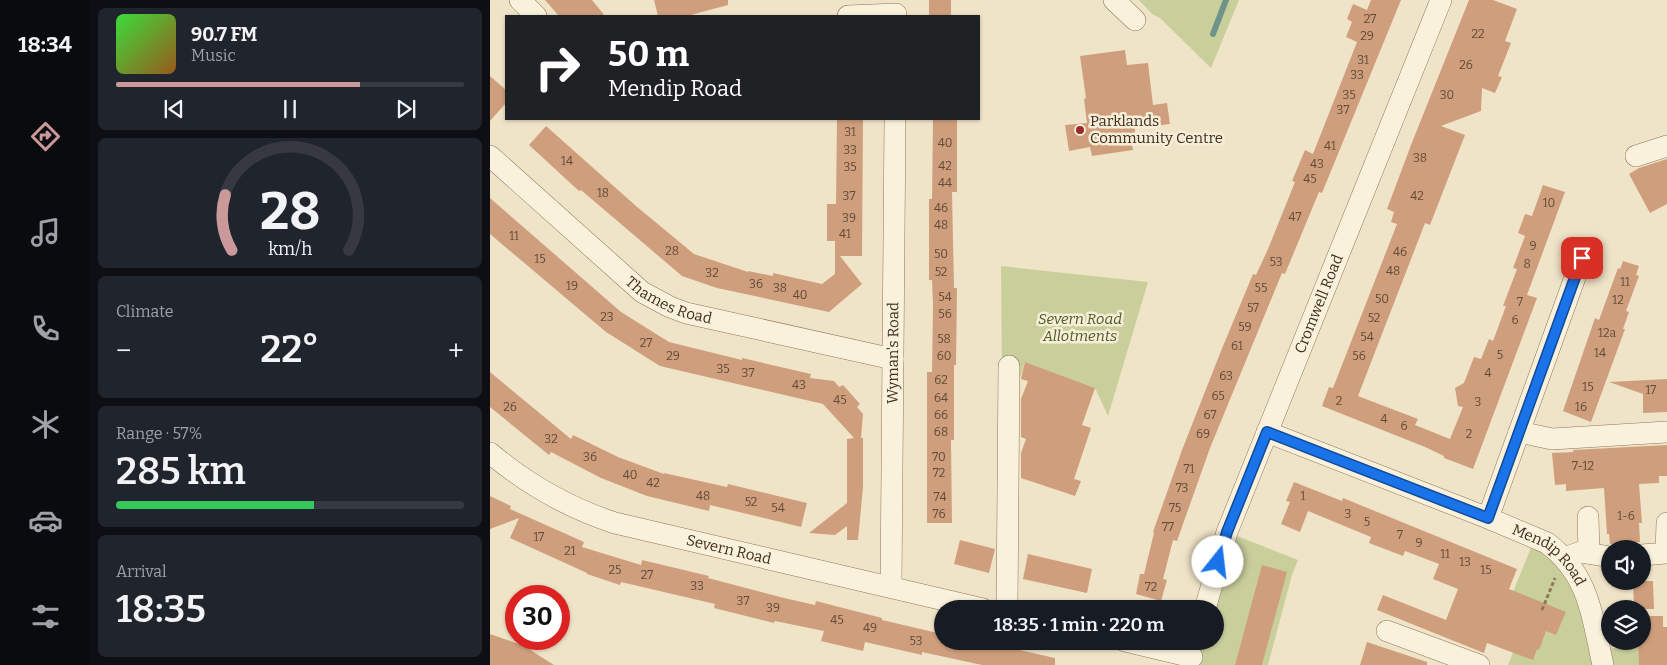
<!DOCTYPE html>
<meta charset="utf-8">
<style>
body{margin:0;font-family:Bitter,serif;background:#20242c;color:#f1f3f6;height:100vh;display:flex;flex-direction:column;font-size:19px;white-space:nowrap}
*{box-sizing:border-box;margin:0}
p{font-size:16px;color:#9ea1a6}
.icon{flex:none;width:28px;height:28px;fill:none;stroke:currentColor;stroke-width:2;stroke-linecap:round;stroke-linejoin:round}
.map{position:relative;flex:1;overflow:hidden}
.drawer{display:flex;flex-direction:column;gap:8px;padding:8px;background:#0d0f14;width:400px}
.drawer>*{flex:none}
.hud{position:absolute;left:15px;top:15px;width:475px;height:105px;border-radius:0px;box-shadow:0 1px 4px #0004;background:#202124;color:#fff;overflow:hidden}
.buttons{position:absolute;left:1111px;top:540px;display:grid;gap:10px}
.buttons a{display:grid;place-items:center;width:50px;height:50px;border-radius:50%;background:#171b24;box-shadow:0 1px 4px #0004;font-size:25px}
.speed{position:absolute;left:15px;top:585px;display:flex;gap:10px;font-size:25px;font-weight:700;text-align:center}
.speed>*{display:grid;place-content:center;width:65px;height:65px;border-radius:50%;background:#171b24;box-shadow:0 1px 4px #0004;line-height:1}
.speed .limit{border:8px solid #d22;background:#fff;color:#111}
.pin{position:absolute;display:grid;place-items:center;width:42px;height:42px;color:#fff;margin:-21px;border-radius:10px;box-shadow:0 2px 8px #0006}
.me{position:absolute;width:55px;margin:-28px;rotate:16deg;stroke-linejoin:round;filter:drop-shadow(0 0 4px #0008)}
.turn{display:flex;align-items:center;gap:18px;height:105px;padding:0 20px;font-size:22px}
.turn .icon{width:65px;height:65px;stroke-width:2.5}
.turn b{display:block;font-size:35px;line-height:42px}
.big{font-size:38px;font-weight:600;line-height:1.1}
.drawer .widget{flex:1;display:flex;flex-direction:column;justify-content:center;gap:8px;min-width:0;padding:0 18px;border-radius:8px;background:#20242c}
.drawer .dial{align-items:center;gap:0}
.dial svg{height:130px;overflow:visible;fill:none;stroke:#363941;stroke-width:7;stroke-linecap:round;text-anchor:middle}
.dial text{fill:#f1f3f6;stroke:none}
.song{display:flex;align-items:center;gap:15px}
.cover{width:60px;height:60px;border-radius:8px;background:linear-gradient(135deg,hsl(120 70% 55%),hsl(30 70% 35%))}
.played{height:5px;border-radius:2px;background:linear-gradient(90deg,#cc999b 70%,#363941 70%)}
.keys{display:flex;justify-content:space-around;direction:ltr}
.heat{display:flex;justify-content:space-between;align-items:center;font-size:28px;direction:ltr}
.charge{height:8px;border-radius:4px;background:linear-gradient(90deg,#34c759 57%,#363941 0)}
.trip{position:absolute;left:444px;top:600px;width:290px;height:50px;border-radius:25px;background:#171b24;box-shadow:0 1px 4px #0004;font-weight:600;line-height:50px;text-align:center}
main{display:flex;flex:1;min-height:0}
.tabs{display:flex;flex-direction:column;width:90px;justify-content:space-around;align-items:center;background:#090b0e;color:#9ea1a6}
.tabs .icon{width:35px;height:35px}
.tabs .current{color:#cc999b}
.tabs b{font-size:22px;color:#f1f3f6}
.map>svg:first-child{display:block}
.green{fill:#c9cf9b}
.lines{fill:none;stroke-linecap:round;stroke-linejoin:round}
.stream{stroke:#6f938a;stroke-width:6}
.building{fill:#cf9f7d}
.minor-casing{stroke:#8d765c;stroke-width:22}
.path{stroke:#8d765c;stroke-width:3;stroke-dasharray:4 2.5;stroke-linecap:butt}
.minor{stroke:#faf1dc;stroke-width:21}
.route-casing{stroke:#114b97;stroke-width:12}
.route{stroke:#1a73e8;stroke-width:9}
.poi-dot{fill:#9e2a2b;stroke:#f7eed8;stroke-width:2}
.labels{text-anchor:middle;stroke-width:5;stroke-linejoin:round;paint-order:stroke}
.number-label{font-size:12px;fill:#624a37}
.poi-label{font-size:15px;fill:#3d2e20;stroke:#f7eed8;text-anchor:start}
.street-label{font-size:15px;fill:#3d2e20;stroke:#f7eed8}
.park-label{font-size:15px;font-style:italic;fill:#4d5a26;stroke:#f7eed8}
</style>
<main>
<nav class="tabs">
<b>18:34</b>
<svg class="icon current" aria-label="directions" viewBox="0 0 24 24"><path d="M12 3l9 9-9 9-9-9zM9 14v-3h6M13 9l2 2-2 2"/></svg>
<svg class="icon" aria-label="music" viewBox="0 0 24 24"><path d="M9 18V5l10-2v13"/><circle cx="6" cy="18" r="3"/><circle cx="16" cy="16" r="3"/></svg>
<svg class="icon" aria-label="phone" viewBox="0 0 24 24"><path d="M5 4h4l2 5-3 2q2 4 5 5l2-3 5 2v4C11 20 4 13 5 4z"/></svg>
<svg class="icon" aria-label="climate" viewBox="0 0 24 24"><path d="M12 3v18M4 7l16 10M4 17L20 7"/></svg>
<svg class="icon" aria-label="car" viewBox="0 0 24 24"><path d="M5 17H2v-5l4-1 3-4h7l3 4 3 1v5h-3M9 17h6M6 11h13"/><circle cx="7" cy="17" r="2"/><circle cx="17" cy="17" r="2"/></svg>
<svg class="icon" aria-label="filters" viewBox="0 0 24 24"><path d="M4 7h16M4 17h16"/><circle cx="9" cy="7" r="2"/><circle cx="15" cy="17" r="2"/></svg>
</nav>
<section class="drawer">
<div class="widget">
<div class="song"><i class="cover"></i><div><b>90.7 FM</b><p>Music</p></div></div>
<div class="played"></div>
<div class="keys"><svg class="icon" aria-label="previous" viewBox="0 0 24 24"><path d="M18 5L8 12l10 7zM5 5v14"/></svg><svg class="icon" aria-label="pause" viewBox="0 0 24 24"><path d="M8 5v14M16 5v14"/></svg><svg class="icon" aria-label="next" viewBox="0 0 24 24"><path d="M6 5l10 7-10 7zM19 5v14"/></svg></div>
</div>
<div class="widget dial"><svg viewBox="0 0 100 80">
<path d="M14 69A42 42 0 1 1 86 69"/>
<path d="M14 69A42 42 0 0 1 10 35" stroke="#cc999b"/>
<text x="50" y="56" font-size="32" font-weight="700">28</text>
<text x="50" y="72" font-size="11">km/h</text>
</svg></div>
<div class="widget"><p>Climate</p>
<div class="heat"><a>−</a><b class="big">22°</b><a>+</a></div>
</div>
<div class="widget"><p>Range · 57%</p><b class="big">285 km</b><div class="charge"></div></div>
<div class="widget"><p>Arrival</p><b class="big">18:35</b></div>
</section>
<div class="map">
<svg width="1177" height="665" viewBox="0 0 1177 665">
<rect width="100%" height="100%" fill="#f0e4c8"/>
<g class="green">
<path d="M 649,0 L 749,0 L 721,68 L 670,18 L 662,14 Z"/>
<path d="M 511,266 L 658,282 L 618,416 L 605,388 L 535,362 L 530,378 L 512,371 Z"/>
<path d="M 737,532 L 808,560 L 802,575 L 778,665 L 699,665 L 706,641 L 725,641 L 725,609 Z"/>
<path d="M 1045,538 L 1066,549 L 1109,649 L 1177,646 L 1177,665 L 1018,665 L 1033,628 L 1016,609 Z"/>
</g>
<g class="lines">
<path class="stream" d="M 723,34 L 736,0"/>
</g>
<g class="building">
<path d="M 55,0 L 102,0 L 115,16 L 69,16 Z"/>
<path d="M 164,0 L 238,0 L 238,5 L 197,16 L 168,16 Z"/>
<rect x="439" y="0" width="22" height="16"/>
<path d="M 881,0 L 911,0 L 832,193 L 829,192 L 795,274 L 792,273 L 720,448 L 687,541 L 683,540 L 673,579 L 677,580 L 671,601 L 646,594 L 650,574 L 654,574 L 664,533 L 663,532 L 692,450 L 731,351 L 763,274 L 766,275 L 778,249 L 805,182 L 802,181 L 815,150 L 823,154 L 867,42 L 856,37 L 862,22 L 857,19 L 863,4 L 877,10 Z"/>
<path d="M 979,0 L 1003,0 L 1027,9 L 1015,41 L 1021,43 L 1008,76 L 1012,77 L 1005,93 L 992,88 L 991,111 L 951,126 L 975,135 L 940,225 L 935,223 L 868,396 L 928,419 L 925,425 L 960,439 L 973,407 L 968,406 L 965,388 L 974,383 L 984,357 L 991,359 L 999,339 L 1003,341 L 1016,306 L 1013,306 L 1027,269 L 1023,268 L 1035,236 L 1028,233 L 1035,214 L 1042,216 L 1053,185 L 1075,192 L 1037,295 L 1047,298 L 983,469 L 954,458 L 954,456 L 935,447 L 832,406 L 839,387 L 843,388 L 907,224 L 901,222 L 904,212 L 897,209 L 921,145 Z"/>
<path d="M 635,50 L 637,65 L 658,63 L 663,105 L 677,103 L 680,124 L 645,128 L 645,134 L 640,134 L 643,150 L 602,156 L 600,147 L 579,151 L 575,125 L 597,123 L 594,99 L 596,98 L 590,56 Z"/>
<path d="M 0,76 L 16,90 L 16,103 L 0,121 Z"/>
<path d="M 347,119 L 373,119 L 372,256 L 350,256 L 372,284 L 339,312 L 227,288 L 192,276 L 91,190 L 89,191 L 39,145 L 56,126 L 146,206 L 204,254 L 258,272 L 258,271 L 283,276 L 283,273 L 332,284 L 345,274 L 345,241 L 337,241 L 337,204 L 346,204 Z"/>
<path d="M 443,119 L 467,119 L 467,192 L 462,192 L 464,288 L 467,288 L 466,365 L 464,365 L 464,440 L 461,440 L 462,523 L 437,523 L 437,372 L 442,372 L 443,305 L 442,280 L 439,280 L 439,199 L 442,199 Z"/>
<path d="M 1177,159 L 1177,204 L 1160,213 L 1139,174 L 1149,168 Z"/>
<path d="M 0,198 L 131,312 L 179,342 L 252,360 L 252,358 L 321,374 L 320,378 L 344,381 L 349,387 L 353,385 L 370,404 L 367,407 L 373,414 L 371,438 L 373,438 L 373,487 L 368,540 L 357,540 L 357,526 L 345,535 L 319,533 L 357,503 L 357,439 L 364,438 L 333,404 L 170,366 L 116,332 L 0,234 Z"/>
<path d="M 1133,261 L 1149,266 L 1146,275 L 1149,276 L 1136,311 L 1139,312 L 1133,329 L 1135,329 L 1101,422 L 1073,411 L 1105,318 L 1109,320 L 1128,268 L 1130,269 Z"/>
<path d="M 535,362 L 605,388 L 592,425 L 601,428 L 584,479 L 591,481 L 585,496 L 531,478 L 531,453 L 536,439 L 531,437 L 531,399 L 538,381 L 531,379 Z"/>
<path d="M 0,372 L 81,439 L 83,435 L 128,457 L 174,474 L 174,473 L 237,487 L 238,484 L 317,503 L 311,527 L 220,505 L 219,511 L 157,496 L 111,478 L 61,452 L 59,455 L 0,407 Z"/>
<path d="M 1177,379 L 1177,412 L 1153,413 L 1153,394 L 1119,382 Z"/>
<path d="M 1177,445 L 1177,476 L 1169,476 L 1169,483 L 1149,484 L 1152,523 L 1149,523 L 1150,542 L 1120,544 L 1119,534 L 1117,534 L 1114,488 L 1076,491 L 1076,484 L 1065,485 L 1062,453 L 1083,452 L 1083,450 Z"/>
<path d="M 804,482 L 852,501 L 853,498 L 1027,569 L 1019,589 L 1076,612 L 1066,635 L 1056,631 L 1049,650 L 1047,649 L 1043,660 L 997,643 L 994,653 L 887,610 L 893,595 L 956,620 L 968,589 L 943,579 L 949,564 L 915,551 L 913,556 L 879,543 L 881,537 L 818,511 L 810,532 L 791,524 L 800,502 L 796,501 Z"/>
<path d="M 0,496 L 21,506 L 20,509 L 94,542 L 92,547 L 151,565 L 152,560 L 219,576 L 218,578 L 294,598 L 325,605 L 326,601 L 392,618 L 392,620 L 452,634 L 452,641 L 508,641 L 517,643 L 516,647 L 565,658 L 565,665 L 492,665 L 432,652 L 432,655 L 375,642 L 373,651 L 331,641 L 334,631 L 285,621 L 284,623 L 224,608 L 225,604 L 131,582 L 130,585 L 97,574 L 97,573 L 20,538 L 29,518 L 0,529 Z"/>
<path d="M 470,540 L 505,549 L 499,573 L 464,564 Z"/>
<path d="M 538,554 L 602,569 L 597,593 L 533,579 Z"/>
<path d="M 772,565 L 797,572 L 772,665 L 745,665 Z"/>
<path d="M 1143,581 L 1163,581 L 1164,609 L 1144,609 Z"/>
<path d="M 1152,616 L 1173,616 L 1173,627 L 1177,627 L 1177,665 L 1149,665 L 1148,641 L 1152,641 Z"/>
<path d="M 0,634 L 34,646 L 64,665 L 0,665 Z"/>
<path d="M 877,642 L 937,662 L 937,665 L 870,665 Z"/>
</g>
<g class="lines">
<g class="minor-casing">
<g id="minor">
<path d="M 30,0 L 46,16"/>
<path d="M 624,0 L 645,20"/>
<path d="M 358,16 L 406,14"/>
<path id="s1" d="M 0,156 L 152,292 L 180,307 L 196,313 L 403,359"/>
<path d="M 1146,156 L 1177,146"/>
<path id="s2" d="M 777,432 L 998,518 L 1057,543 C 1100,575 1102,617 1113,665"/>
<path d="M 1029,432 L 1062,439 L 1177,432"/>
<path id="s3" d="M 0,453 C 37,484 79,508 125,523 L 493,609"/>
<path d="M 1098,517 L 1099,553"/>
<path d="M 998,518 L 1092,258"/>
<path d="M 1152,555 L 1176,553 L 1177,523"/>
<path d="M 1074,558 L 1091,552 L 1120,557"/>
<path id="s4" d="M 401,587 L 405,119"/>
<path d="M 517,609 L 519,366"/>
<path id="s5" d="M 715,609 L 737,532 L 951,0"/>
<path d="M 897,631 L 989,665"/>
<path d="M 635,641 L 702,657"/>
</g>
</g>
<path class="path" d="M 1052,610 L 1065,578"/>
<use href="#minor" class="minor"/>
</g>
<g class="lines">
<g class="route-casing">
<path id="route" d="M 728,562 L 737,532 L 777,432 L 998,518 L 1092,258"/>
</g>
<use href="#route" class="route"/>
</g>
<circle class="poi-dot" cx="590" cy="130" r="5"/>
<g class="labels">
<g class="number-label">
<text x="880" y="23">27</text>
<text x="988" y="38">22</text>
<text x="877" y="40">29</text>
<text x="873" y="64">31</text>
<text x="976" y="69">26</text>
<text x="867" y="79">33</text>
<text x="859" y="99">35</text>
<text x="957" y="99">30</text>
<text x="853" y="114">37</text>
<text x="360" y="136">31</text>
<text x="455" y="147">40</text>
<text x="840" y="150">41</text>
<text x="360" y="154">33</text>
<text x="930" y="162">38</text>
<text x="77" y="165">14</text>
<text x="827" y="168">43</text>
<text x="455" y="170">42</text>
<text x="360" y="171">35</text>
<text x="820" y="183">45</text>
<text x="455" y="187">44</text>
<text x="113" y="197">18</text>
<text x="359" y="200">37</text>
<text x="927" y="200">42</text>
<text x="1059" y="207">10</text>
<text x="451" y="212">46</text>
<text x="805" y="221">47</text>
<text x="359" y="222">39</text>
<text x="451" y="229">48</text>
<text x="355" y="238">41</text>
<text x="24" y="240">11</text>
<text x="1043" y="250">9</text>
<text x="182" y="255">28</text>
<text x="910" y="256">46</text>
<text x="451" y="258">50</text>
<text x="50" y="263">15</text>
<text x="786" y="266">53</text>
<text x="1037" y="268">8</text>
<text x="903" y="275">48</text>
<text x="451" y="276">52</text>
<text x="222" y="277">32</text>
<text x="1135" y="286">11</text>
<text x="266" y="288">36</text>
<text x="82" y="290">19</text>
<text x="290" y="292">38</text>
<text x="771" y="292">55</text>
<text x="310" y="299">40</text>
<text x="455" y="301">54</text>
<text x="892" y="303">50</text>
<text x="1128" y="304">12</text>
<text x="1030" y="306">7</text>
<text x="763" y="312">57</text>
<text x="455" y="318">56</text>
<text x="117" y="321">23</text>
<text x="884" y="322">52</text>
<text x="1025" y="324">6</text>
<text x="755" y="331">59</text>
<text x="1117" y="337">12a</text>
<text x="877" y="341">54</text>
<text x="454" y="343">58</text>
<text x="156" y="347">27</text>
<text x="747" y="350">61</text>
<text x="1110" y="357">14</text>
<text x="1010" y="359">5</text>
<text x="183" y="360">29</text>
<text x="454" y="360">60</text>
<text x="869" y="360">56</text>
<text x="233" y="373">35</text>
<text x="258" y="377">37</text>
<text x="998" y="377">4</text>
<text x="736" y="380">63</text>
<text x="451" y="384">62</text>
<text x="309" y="389">43</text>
<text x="1098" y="391">15</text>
<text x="1161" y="394">17</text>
<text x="728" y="400">65</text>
<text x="451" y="402">64</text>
<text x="350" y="404">45</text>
<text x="849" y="405">2</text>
<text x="988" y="406">3</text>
<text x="20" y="411">26</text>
<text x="1091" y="411">16</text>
<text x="451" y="419">66</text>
<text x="720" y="419">67</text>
<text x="894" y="423">4</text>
<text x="914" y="430">6</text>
<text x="451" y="436">68</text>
<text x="713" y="438">69</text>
<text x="979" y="438">2</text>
<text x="61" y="443">32</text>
<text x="100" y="461">36</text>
<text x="449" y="461">70</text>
<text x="1093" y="470">7-12</text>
<text x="699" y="473">71</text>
<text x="449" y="477">72</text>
<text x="140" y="479">40</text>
<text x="163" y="487">42</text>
<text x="692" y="492">73</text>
<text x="213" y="500">48</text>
<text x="813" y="500">1</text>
<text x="450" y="501">74</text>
<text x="261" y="506">52</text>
<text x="288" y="512">54</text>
<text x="685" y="512">75</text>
<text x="449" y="518">76</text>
<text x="858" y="518">3</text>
<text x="1136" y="520">1-6</text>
<text x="877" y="526">5</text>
<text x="678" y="531">77</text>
<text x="910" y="539">7</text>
<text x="49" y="541">17</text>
<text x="929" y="547">9</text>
<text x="80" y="555">21</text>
<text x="955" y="558">11</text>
<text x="975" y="566">13</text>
<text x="125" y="574">25</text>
<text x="996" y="574">15</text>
<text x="157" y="579">27</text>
<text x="207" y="590">33</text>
<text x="661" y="591">72</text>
<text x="253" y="605">37</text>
<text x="283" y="612">39</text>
<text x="347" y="624">45</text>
<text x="380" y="632">49</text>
<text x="426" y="645">53</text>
</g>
<g class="poi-label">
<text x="600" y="126">Parklands<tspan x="600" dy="17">Community Centre</tspan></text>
</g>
<g class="street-label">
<text dy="5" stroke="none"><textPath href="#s1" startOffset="232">Thames Road</textPath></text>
<text dy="5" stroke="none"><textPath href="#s5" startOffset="326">Cromwell Road</textPath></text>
<text dy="5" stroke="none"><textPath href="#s4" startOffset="234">Wyman's Road</textPath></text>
<text dy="5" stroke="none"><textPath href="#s3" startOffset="261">Severn Road</textPath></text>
<text dy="5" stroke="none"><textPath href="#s2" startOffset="310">Mendip Road</textPath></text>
</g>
<g class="park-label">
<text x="590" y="324">Severn Road<tspan x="590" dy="17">Allotments</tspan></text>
</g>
</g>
</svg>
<div class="buttons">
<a><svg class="icon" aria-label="sound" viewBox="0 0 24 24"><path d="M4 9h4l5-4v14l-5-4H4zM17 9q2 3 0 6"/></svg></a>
<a><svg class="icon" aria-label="layers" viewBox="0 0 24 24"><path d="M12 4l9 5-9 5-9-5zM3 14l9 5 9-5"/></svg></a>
</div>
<div class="speed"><div class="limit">30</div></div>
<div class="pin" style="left:1092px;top:258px;background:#d93025"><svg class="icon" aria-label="arrive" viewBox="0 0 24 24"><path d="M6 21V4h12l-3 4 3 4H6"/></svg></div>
<svg class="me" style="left:728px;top:562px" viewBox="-20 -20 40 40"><circle r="19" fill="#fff"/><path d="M0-13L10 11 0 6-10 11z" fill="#1a73e8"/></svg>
<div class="trip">18:35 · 1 min · 220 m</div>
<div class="hud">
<div class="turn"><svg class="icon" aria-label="right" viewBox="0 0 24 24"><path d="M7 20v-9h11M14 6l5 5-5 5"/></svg><div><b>50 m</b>Mendip Road</div></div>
</div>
</div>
</main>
